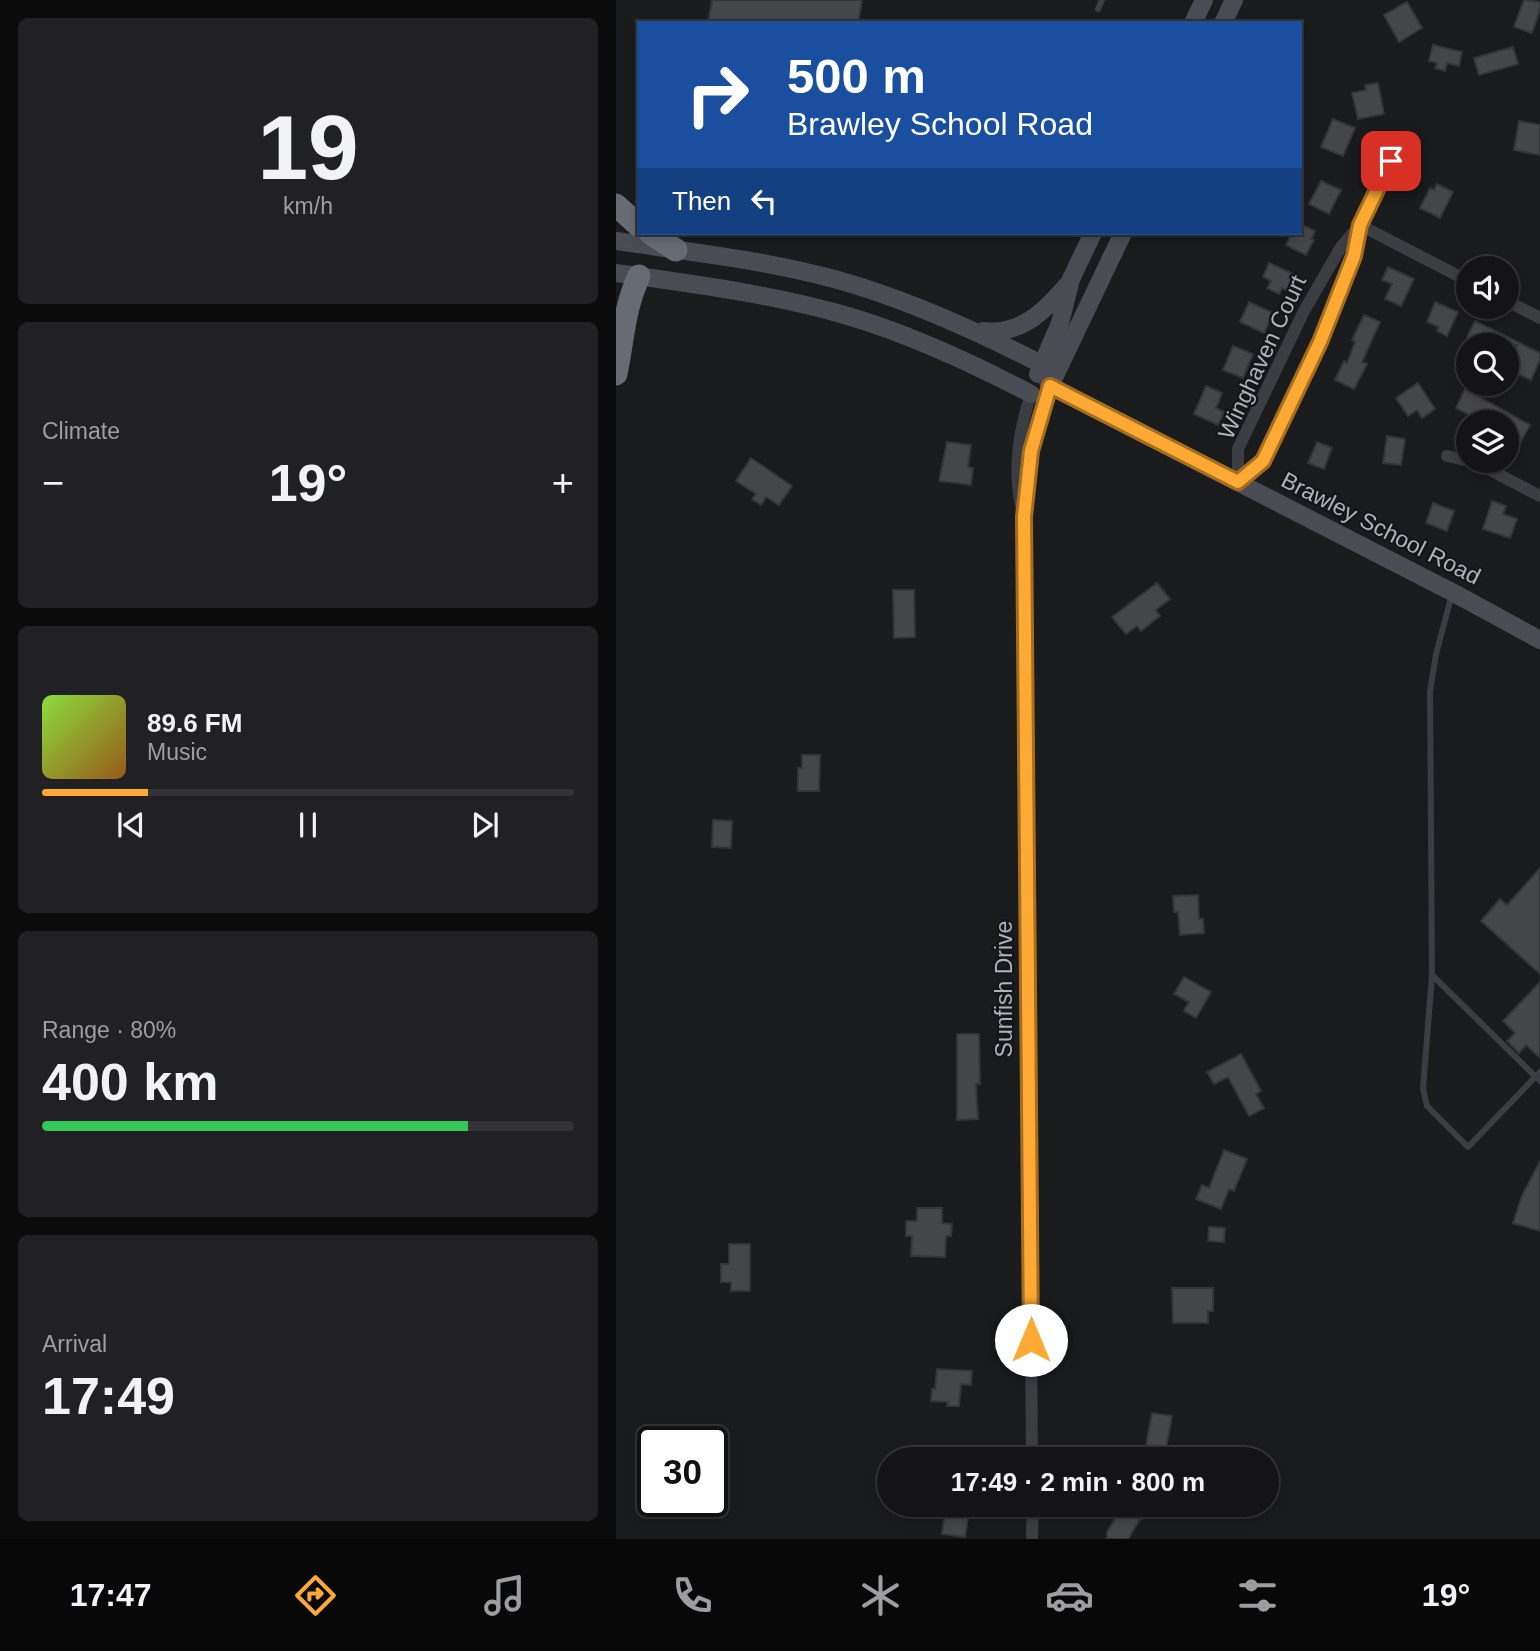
<!DOCTYPE html>
<meta charset="utf-8">
<style>
body{margin:0;font-family:Helvetica,sans-serif;background:#212123;color:#f1f3f6;height:100vh;display:flex;flex-direction:column;font-size:26px;white-space:nowrap}
*{box-sizing:border-box;margin:0}
p{font-size:23px;color:#9d9ea1}
.icon{flex:none;width:38px;height:38px;fill:none;stroke:currentColor;stroke-width:2;stroke-linecap:round;stroke-linejoin:round}
.map{position:relative;flex:1;overflow:hidden}
.drawer{display:flex;flex-direction:column;gap:18px;padding:18px;background:#0b0b0c;width:616px}
.drawer>*{flex:none}
.hud{position:absolute;left:21px;top:21px;width:665px;height:214px;border-radius:0px;box-shadow:0 4px 10px #0003,0 0 0 2px #333335;background:#1a4fa0;color:#fff;overflow:hidden}
.controls{position:absolute;left:840px;top:256px;display:grid;gap:14px}
.controls a{display:grid;place-items:center;width:63px;height:63px;border-radius:50%;background:#141416;box-shadow:0 4px 10px #0003,0 0 0 2px #333335;font-size:35px}
.speed{position:absolute;left:21px;top:1426px;display:flex;gap:14px;font-size:35px;font-weight:700;text-align:center}
.speed>*{display:grid;place-content:center;width:91px;height:91px;border-radius:50%;background:#141416;box-shadow:0 4px 10px #0003,0 0 0 2px #333335;line-height:1}
.speed .limit{border:4px solid #111;border-radius:10px;background:#fff;color:#111}
.pin{position:absolute;display:grid;place-items:center;width:60px;height:60px;color:#fff;margin:-30px;border-radius:14px;box-shadow:0 4px 10px #0006}
.me{position:absolute;width:77px;margin:-38px;rotate:0deg;stroke-linejoin:round;filter:drop-shadow(0 0 5px #0008)}
.turn{display:flex;align-items:center;gap:24px;height:147px;padding:0 35px;font-size:32px}
.turn .icon{width:91px;height:91px;stroke-width:2.5}
.turn b{display:block;font-size:49px;line-height:60px}
.then{display:flex;align-items:center;height:66px;padding:0 35px;background:#0003;gap:14px;font-size:26px}
.big{font-size:52px;font-weight:700;line-height:1.1}
.drawer .tile{flex:1;display:flex;flex-direction:column;justify-content:center;gap:10px;min-width:0;padding:0 24px;border-radius:10px;background:#212123}
.drawer .dial{align-items:center;gap:0}
.dial b{font-size:91px;line-height:1}
.song{display:flex;align-items:center;gap:21px}
.cover{width:84px;height:84px;border-radius:10px;background:linear-gradient(135deg,hsl(90 70% 55%),hsl(30 70% 35%))}
.played{height:7px;border-radius:4px;background:linear-gradient(90deg,#fda933 20%,#333335 20%)}
.keys{display:flex;justify-content:space-around;direction:ltr}
.heat{display:flex;justify-content:space-between;align-items:center;font-size:38px;direction:ltr}
.charge{height:10px;border-radius:5px;background:linear-gradient(90deg,#34c759 80%,#333335 0)}
.trip{position:absolute;left:261px;top:1447px;width:402px;height:70px;border-radius:35px;background:#141416;box-shadow:0 4px 10px #0003,0 0 0 2px #333335;font-weight:700;line-height:70px;text-align:center}
.tabs{display:flex;height:112px;justify-content:space-around;align-items:center;background:#080809;color:#9d9ea1}
.tabs .icon{width:49px;height:49px}
.tabs .on{color:#fda933}
.tabs b{font-size:32px;color:#f1f3f6}
main{display:flex;flex:1;min-height:0}
.map>svg:first-child{display:block}
.building{fill:#44464a;stroke:#343539;stroke-width:2}
.lines{fill:none;stroke-linecap:round;stroke-linejoin:round}
.lane{stroke:#3b3d42;stroke-width:6}
.street{stroke:#3b3d42;stroke-width:12}
.secondary{stroke:#494c52;stroke-width:18}
.highway{stroke:#676b74;stroke-width:23}
.route-casing{stroke:#a46e21;stroke-width:18}
.route{stroke:#fda933;stroke-width:12}
.labels{text-anchor:middle;stroke-width:5;stroke-linejoin:round;paint-order:stroke}
.street-label{font-size:23px;fill:#acb3bd;stroke:#151618}
</style>
<main>
<section class="drawer">
<div class="tile dial"><b>19</b><p>km/h</p></div>
<div class="tile"><p>Climate</p>
<div class="heat"><a>−</a><b class="big">19°</b><a>+</a></div>
</div>
<div class="tile">
<div class="song"><i class="cover"></i><div><b>89.6 FM</b><p>Music</p></div></div>
<div class="played"></div>
<div class="keys"><svg class="icon" aria-label="previous" viewBox="0 0 24 24"><path d="M18 5L8 12l10 7zM5 5v14"/></svg><svg class="icon" aria-label="pause" viewBox="0 0 24 24"><path d="M8 5v14M16 5v14"/></svg><svg class="icon" aria-label="next" viewBox="0 0 24 24"><path d="M6 5l10 7-10 7zM19 5v14"/></svg></div>
</div>
<div class="tile"><p>Range · 80%</p><b class="big">400 km</b><div class="charge"></div></div>
<div class="tile"><p>Arrival</p><b class="big">17:49</b></div>
</section>
<div class="map">
<svg width="924" height="1539" viewBox="0 0 924 1539">
<rect width="100%" height="100%" fill="#1a1b1d"/>
<g class="building">
<path d="M 96,0 L 246,0 L 242,23 L 92,23 Z"/>
<path d="M 908,0 L 924,2 L 924,9 L 916,33 L 898,27 Z"/>
<path d="M 791,2 L 806,28 L 783,42 L 768,15 Z"/>
<path d="M 817,45 L 846,52 L 843,66 L 831,63 L 829,71 L 819,68 L 821,63 L 813,61 Z"/>
<path d="M 897,47 L 902,64 L 863,75 L 858,58 Z"/>
<path d="M 762,83 L 768,114 L 742,119 L 736,93 L 750,90 L 749,85 Z"/>
<path d="M 717,119 L 739,128 L 727,156 L 705,147 Z"/>
<path d="M 903,121 L 924,125 L 924,155 L 898,150 Z"/>
<path d="M 705,181 L 725,190 L 713,214 L 693,204 Z"/>
<path d="M 821,184 L 837,192 L 824,218 L 804,208 L 814,188 L 818,190 Z"/>
<path d="M 684,224 L 699,231 L 695,239 L 698,240 L 690,255 L 670,245 L 676,233 L 684,233 Z"/>
<path d="M 653,263 L 682,276 L 675,292 L 666,288 L 663,294 L 651,288 L 655,281 L 647,277 Z"/>
<path d="M 772,267 L 798,279 L 785,306 L 769,299 L 776,284 L 766,280 Z"/>
<path d="M 633,302 L 657,313 L 648,333 L 624,322 Z"/>
<path d="M 819,302 L 842,312 L 831,336 L 821,331 L 823,327 L 811,322 Z"/>
<path d="M 748,315 L 764,322 L 746,362 L 751,364 L 738,389 L 719,380 L 728,361 L 731,363 L 739,342 L 736,340 Z"/>
<path d="M 859,321 L 924,353 L 924,360 L 915,380 L 891,369 L 901,345 L 867,345 L 851,337 Z"/>
<path d="M 617,346 L 637,354 L 627,378 L 607,370 Z"/>
<path d="M 802,383 L 819,409 L 806,418 L 801,410 L 792,416 L 780,398 Z"/>
<path d="M 590,386 L 606,393 L 600,408 L 608,412 L 602,425 L 578,414 Z"/>
<path d="M 849,389 L 914,425 L 901,449 L 891,443 L 891,422 L 867,422 L 840,408 Z"/>
<path d="M 771,436 L 789,439 L 785,465 L 767,463 Z"/>
<path d="M 331,442 L 355,445 L 352,467 L 357,468 L 355,485 L 323,481 Z"/>
<path d="M 701,442 L 716,448 L 708,469 L 692,463 Z"/>
<path d="M 135,458 L 176,486 L 163,505 L 150,497 L 145,505 L 136,499 L 140,494 L 120,481 Z"/>
<path d="M 876,501 L 890,506 L 887,514 L 901,519 L 894,538 L 867,529 Z"/>
<path d="M 817,503 L 838,511 L 831,531 L 810,523 Z"/>
<path d="M 541,583 L 554,599 L 540,610 L 544,616 L 525,631 L 521,626 L 510,634 L 496,617 Z"/>
<path d="M 277,590 L 298,590 L 299,637 L 278,638 Z"/>
<path d="M 186,755 L 204,755 L 203,791 L 182,791 L 182,768 L 186,768 Z"/>
<path d="M 97,820 L 116,821 L 115,848 L 96,847 Z"/>
<path d="M 924,868 L 924,974 L 865,921 L 884,899 L 891,905 Z"/>
<path d="M 582,895 L 583,919 L 587,919 L 588,933 L 564,935 L 562,912 L 558,912 L 557,896 Z"/>
<path d="M 568,977 L 595,992 L 580,1018 L 568,1011 L 573,1002 L 558,994 Z"/>
<path d="M 924,982 L 924,1058 L 910,1045 L 903,1053 L 891,1041 L 899,1033 L 887,1021 Z"/>
<path d="M 341,1034 L 363,1034 L 364,1084 L 360,1084 L 362,1119 L 341,1120 Z"/>
<path d="M 625,1054 L 645,1091 L 640,1094 L 648,1108 L 633,1116 L 612,1077 L 598,1084 L 591,1072 Z"/>
<path d="M 608,1150 L 631,1159 L 618,1191 L 613,1189 L 605,1209 L 580,1199 L 586,1185 L 593,1188 Z"/>
<path d="M 924,1161 L 924,1231 L 897,1223 L 906,1196 Z"/>
<path d="M 301,1208 L 326,1208 L 326,1223 L 336,1224 L 335,1236 L 330,1236 L 329,1257 L 295,1256 L 296,1236 L 290,1236 L 290,1221 L 301,1221 Z"/>
<path d="M 593,1227 L 609,1228 L 608,1242 L 592,1241 Z"/>
<path d="M 113,1244 L 134,1244 L 134,1291 L 115,1291 L 115,1282 L 105,1282 L 105,1264 L 113,1264 Z"/>
<path d="M 556,1288 L 597,1288 L 597,1311 L 592,1311 L 592,1323 L 557,1323 Z"/>
<path d="M 321,1369 L 356,1371 L 355,1385 L 345,1384 L 343,1406 L 331,1406 L 332,1402 L 315,1401 L 316,1389 L 319,1389 Z"/>
<path d="M 536,1413 L 556,1416 L 548,1459 L 528,1456 Z"/>
<path d="M 330,1505 L 354,1505 L 349,1537 L 326,1534 Z"/>
<path d="M 503,1505 L 526,1505 L 526,1519 L 524,1519 L 512,1539 L 491,1539 L 491,1532 L 503,1512 Z"/>
</g>
<g class="lines">
<g class="lane">
<path d="M 482,9 L 486,0"/>
<path d="M 836,594 L 820,654 L 814,692 L 816,975 L 807,1089 L 811,1106 L 852,1147 L 924,1072"/>
<path d="M 816,975 L 924,1081"/>
</g>
<g class="street">
<path d="M 744,225 L 852,281"/>
<path d="M 891,301 L 924,318"/>
<path d="M 831,456 L 859,462 L 924,496"/>
<path d="M 622,482 L 622,449 L 688,311 L 725,247 L 744,225 L 775,161"/>
<path d="M 622,482 L 647,461 L 704,342 L 738,256 L 744,226"/>
<path d="M 407,514 C 396,474 402,433 415,394"/>
<path d="M 416,1460 L 408,517 L 415,451 L 434,386"/>
<path d="M 416,1539 L 417,1505"/>
</g>
<g class="secondary">
<path d="M 577,23 L 588,0"/>
<path d="M 607,23 L 618,0"/>
<path d="M 0,241 C 74,252 149,260 222,280 C 293,300 359,330 425,364 L 434,386 L 836,592 L 924,640"/>
<path d="M 0,273 C 78,284 156,294 232,316 C 296,335 356,363 415,394"/>
<path d="M 367,331 C 405,335 428,312 451,285"/>
<path d="M 422,374 L 444,323 L 455,279 L 477,233"/>
<path d="M 434,386 L 507,233"/>
</g>
<g class="highway">
<path d="M 0,205 L 23,226"/>
<path d="M 34,233 L 60,250"/>
<path d="M 0,374 C 7,340 8,308 23,276"/>
</g>
</g>
<g class="lines">
<g class="route-casing">
<path id="route" d="M 415,1340 L 408,517 L 415,451 L 434,386 L 622,482 L 647,461 L 704,342 L 738,256 L 744,225 L 775,161"/>
</g>
<use href="#route" class="route"/>
</g>
<g class="labels">
<g class="street-label">
<text transform="translate(646 357) rotate(-65)" y="8">Winghaven Court</text>
<text transform="translate(765 528) rotate(27)" y="8">Brawley School Road</text>
<text transform="translate(388 989) rotate(-90)" y="8">Sunfish Drive</text>
</g>
</g>
</svg>
<div class="controls">
<a><svg class="icon" aria-label="sound" viewBox="0 0 24 24"><path d="M4 9h4l5-4v14l-5-4H4zM17 9q2 3 0 6"/></svg></a>
<a><svg class="icon" aria-label="search" viewBox="0 0 24 24"><circle cx="10" cy="10" r="6"/><path d="M15 15l6 6"/></svg></a>
<a><svg class="icon" aria-label="layers" viewBox="0 0 24 24"><path d="M12 4l9 5-9 5-9-5zM3 14l9 5 9-5"/></svg></a>
</div>
<div class="speed"><div class="limit">30</div></div>
<div class="pin" style="left:775px;top:161px;background:#d93025"><svg class="icon" aria-label="arrive" viewBox="0 0 24 24"><path d="M6 21V4h12l-3 4 3 4H6"/></svg></div>
<svg class="me" style="left:415px;top:1340px" viewBox="-20 -20 40 40"><circle r="19" fill="#fff"/><path d="M0-13L10 11 0 6-10 11z" fill="#fda933"/></svg>
<div class="trip">17:49 · 2 min · 800 m</div>
<div class="hud">
<div class="turn"><svg class="icon" aria-label="right" viewBox="0 0 24 24"><path d="M7 20v-9h11M14 6l5 5-5 5"/></svg><div><b>500 m</b>Brawley School Road</div></div>
<div class="then">Then<svg class="icon" aria-label="left" viewBox="0 0 24 24"><path d="M17 20v-9H6M10 6l-5 5 5 5"/></svg></div>
</div>
</div>
</main>
<nav class="tabs">
<b>17:47</b>
<svg class="icon on" aria-label="directions" viewBox="0 0 24 24"><path d="M12 3l9 9-9 9-9-9zM9 14v-3h6M13 9l2 2-2 2"/></svg>
<svg class="icon" aria-label="music" viewBox="0 0 24 24"><path d="M9 18V5l10-2v13"/><circle cx="6" cy="18" r="3"/><circle cx="16" cy="16" r="3"/></svg>
<svg class="icon" aria-label="phone" viewBox="0 0 24 24"><path d="M5 4h4l2 5-3 2q2 4 5 5l2-3 5 2v4C11 20 4 13 5 4z"/></svg>
<svg class="icon" aria-label="climate" viewBox="0 0 24 24"><path d="M12 3v18M4 7l16 10M4 17L20 7"/></svg>
<svg class="icon" aria-label="car" viewBox="0 0 24 24"><path d="M5 17H2v-5l4-1 3-4h7l3 4 3 1v5h-3M9 17h6M6 11h13"/><circle cx="7" cy="17" r="2"/><circle cx="17" cy="17" r="2"/></svg>
<svg class="icon" aria-label="filters" viewBox="0 0 24 24"><path d="M4 7h16M4 17h16"/><circle cx="9" cy="7" r="2"/><circle cx="15" cy="17" r="2"/></svg>
<b>19°</b>
</nav>
